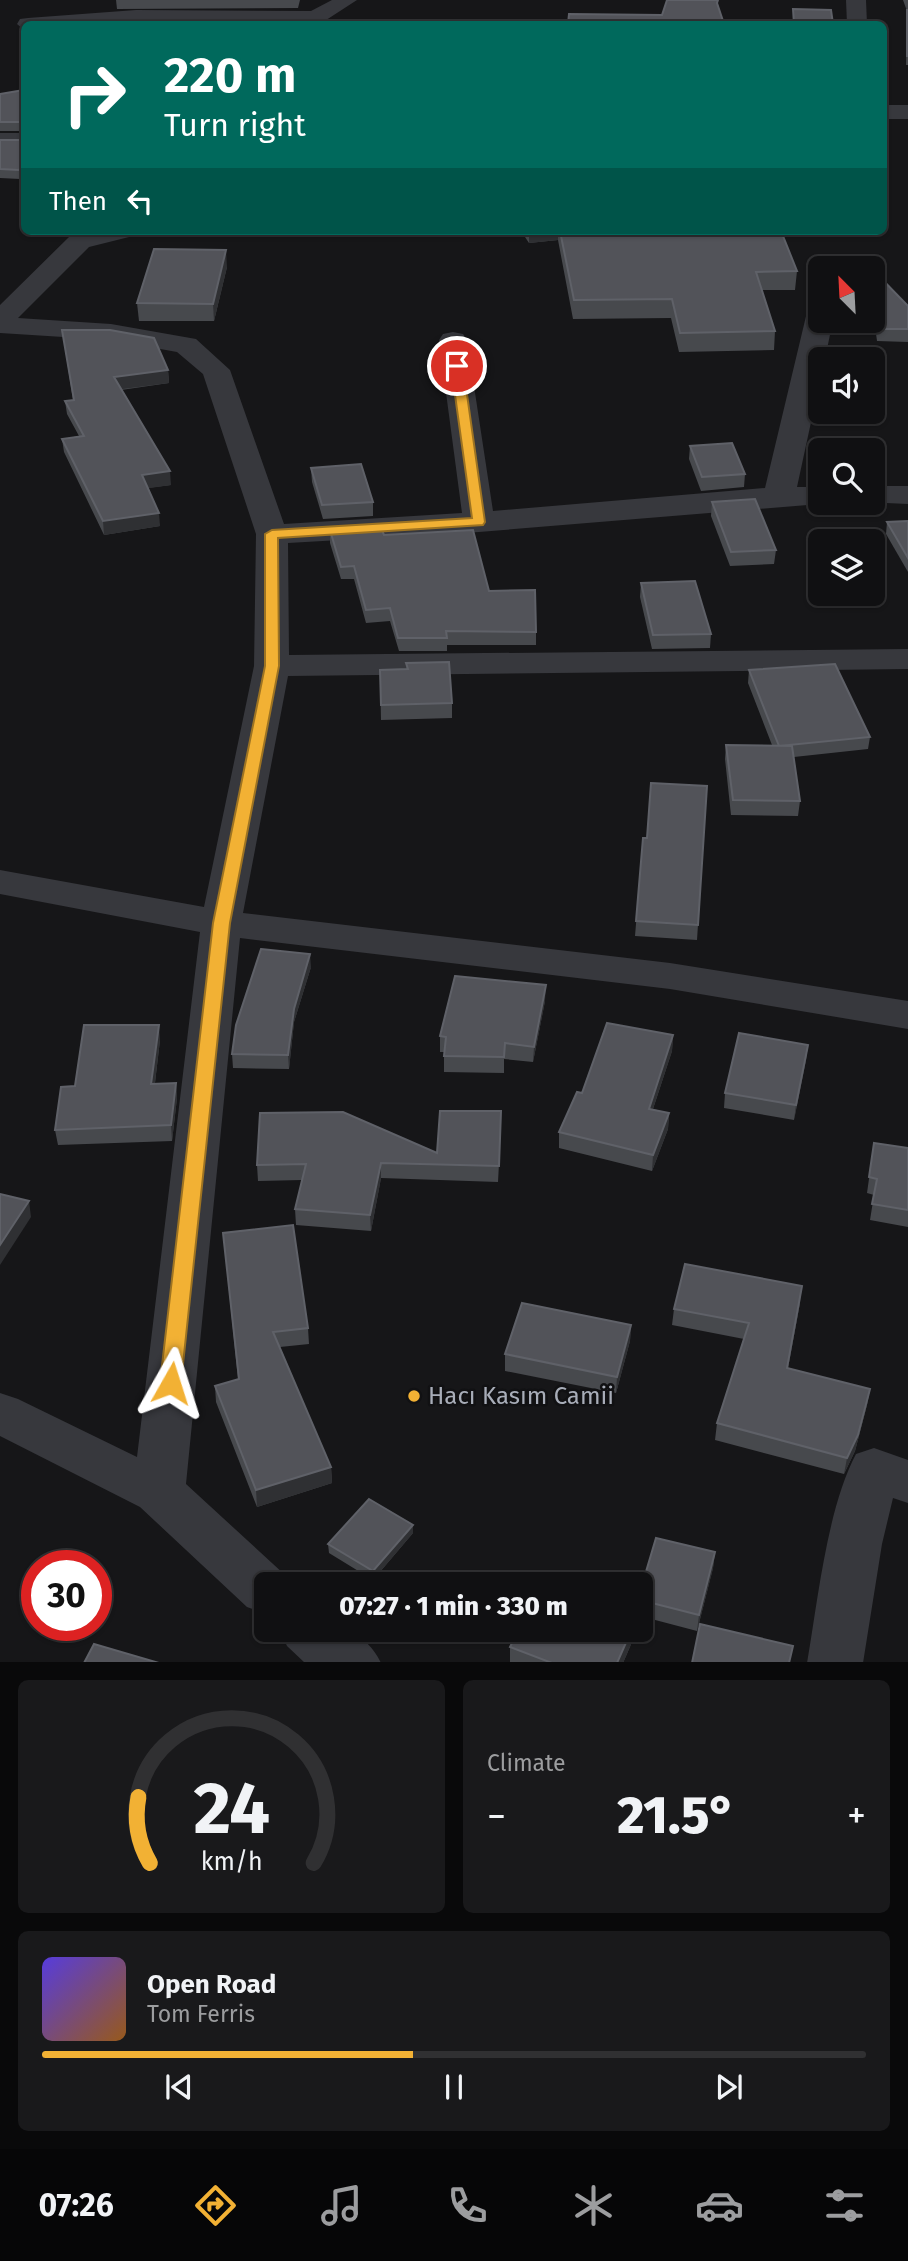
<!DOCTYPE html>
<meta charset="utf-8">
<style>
body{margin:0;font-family:"Fira Sans",sans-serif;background:#19191b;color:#f1f3f6;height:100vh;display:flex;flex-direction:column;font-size:26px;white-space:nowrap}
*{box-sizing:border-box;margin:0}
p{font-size:23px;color:#9c9d9f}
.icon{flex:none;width:38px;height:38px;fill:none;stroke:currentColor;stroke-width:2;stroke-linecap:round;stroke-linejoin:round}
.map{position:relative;height:1662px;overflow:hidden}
.drawer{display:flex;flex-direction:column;gap:18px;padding:18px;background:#09090a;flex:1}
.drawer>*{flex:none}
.banner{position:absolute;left:21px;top:21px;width:866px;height:214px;border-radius:10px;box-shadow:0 2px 5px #0004,0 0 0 2px #303032;background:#00695c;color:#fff;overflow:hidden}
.needle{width:46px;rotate:336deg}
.tools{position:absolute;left:808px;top:256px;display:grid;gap:14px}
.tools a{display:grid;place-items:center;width:77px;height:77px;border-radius:10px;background:#101012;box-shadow:0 2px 5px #0004,0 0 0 2px #303032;font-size:35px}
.speed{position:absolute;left:21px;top:1550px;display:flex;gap:14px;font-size:35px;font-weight:700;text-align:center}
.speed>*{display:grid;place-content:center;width:91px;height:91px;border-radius:50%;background:#101012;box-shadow:0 2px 5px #0004,0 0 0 2px #303032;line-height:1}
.speed .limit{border:10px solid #d22;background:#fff;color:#111}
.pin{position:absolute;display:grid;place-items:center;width:60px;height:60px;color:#fff;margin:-30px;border:4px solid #fff;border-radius:50%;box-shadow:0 2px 7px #0007}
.me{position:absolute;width:77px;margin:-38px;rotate:6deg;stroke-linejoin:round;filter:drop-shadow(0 0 5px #0008)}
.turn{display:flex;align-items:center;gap:24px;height:147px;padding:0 28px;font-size:32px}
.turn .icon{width:91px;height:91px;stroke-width:2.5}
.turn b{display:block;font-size:49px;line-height:60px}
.then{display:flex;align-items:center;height:66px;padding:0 28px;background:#0003;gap:14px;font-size:26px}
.big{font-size:52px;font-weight:800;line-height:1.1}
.drawer .widget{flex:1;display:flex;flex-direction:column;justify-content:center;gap:10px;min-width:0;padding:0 24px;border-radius:10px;background:#19191b}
.drawer .dial{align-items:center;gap:0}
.dial svg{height:182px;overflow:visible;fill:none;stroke:#303032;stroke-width:7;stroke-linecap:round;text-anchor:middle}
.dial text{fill:#f1f3f6;stroke:none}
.song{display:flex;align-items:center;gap:21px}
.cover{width:84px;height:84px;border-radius:10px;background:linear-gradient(135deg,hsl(250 70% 55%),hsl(30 70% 35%))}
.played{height:7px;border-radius:4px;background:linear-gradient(90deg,#f2b134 45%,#303032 45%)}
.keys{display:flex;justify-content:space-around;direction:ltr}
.heat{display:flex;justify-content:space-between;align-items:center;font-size:38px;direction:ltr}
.drawer .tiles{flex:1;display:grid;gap:18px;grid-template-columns:1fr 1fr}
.widget:last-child{grid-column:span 2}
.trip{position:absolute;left:254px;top:1572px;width:399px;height:70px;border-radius:10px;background:#101012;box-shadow:0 2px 5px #0004,0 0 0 2px #303032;font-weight:800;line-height:70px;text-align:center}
.tab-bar{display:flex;height:112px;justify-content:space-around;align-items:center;background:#060607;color:#9c9d9f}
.tab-bar .icon{width:49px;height:49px}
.tab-bar .on{color:#f2b134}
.tab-bar b{font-size:32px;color:#f1f3f6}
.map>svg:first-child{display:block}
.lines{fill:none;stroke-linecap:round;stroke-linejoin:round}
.minor{fill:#37383d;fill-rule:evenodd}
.wall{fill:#47494d}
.shaded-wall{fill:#2f3033}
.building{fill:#525359;stroke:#5f6168;stroke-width:2}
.route{fill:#f2b134;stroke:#9d7322;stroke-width:2}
.poi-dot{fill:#f2b134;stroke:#111113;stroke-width:2.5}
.labels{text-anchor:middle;stroke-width:5;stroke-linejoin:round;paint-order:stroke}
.near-poi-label{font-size:24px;fill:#a8adb8;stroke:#111113;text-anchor:start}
</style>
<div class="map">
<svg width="908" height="1663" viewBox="0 0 908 1663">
<rect width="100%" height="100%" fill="#161618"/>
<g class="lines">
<g class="minor">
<path d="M 332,0 L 357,0 L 320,24 L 172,22 L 24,24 L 24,30 L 17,24 L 20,19 L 28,18 L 136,10 L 311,11 Z"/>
<path d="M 846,0 L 866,0 L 867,24 L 847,24 Z"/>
<rect x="884" y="105" width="24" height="14"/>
<rect x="0" y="133" width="24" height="14"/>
<path d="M 72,231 L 137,231 L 133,236 L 89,247 L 18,318 L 111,324 L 196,339 L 230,370 L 284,524 L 462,513 L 439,340 L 443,334 L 453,332 L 463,334 L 467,340 L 493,511 L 765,488 L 807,312 L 811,306 L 821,304 L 821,320 L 833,320 L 825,359 L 821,359 L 821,376 L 797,487 L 821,487 L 821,502 L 832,503 L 479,532 L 288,543 L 289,655 L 908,649 L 908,669 L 288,676 L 243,913 L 670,963 L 908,1001 L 908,1029 L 670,989 L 240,938 L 186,1484 L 285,1575 L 290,1584 L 266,1584 L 266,1614 L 247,1607 L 140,1507 L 0,1436 L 0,1393 L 18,1399 L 137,1457 L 200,932 L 0,894 L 0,870 L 204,907 L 254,666 L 256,534 L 203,374 L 177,352 L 111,340 L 0,333 L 0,305 L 69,237 Z"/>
<path d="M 873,486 L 908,486 L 908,504 L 864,502 L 873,502 Z"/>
<path d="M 874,1448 L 908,1460 L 908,1503 L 893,1498 L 882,1544 L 863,1663 L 807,1663 C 818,1600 827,1509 856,1454 Z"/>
<path d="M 279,1629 C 320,1629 361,1620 381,1663 L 305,1663 L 287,1646 Z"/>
</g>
</g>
<g class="wall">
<path d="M 116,0 L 300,0 L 298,8 L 117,9 Z"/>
<path d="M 903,0 L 908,0 L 908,65 L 906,65 L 907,11 Z"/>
<path d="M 130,20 L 293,24 L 130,24 Z"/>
<path d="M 24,90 L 24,131 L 0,131 L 0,94 Z"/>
<path d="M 0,140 L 24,140 L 20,179 L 0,178 Z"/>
<path d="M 521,231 L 781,231 L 797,271 L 795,290 L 762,290 L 775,331 L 774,350 L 679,352 L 671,318 L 573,319 L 558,240 L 529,243 Z"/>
<path d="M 227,267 L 214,321 L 139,321 L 137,303 Z"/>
<path d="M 873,270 L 908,306 L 908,342 L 877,341 L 873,311 Z"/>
<path d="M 62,330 L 168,370 L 169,383 L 121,390 L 171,485 L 147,488 L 160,526 L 104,535 L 64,452 L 62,439 L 79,436 L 67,414 L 65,401 L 73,400 Z"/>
<path d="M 690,446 L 745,474 L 744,487 L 701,491 L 689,459 Z"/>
<path d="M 311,468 L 373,502 L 373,516 L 323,519 L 312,482 Z"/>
<path d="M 712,502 L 776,550 L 774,564 L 730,566 L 711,516 Z"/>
<path d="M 908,521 L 908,572 L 886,534 L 887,522 Z"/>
<path d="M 330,530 L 384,535 L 489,591 L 536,632 L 536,645 L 447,645 L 447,651 L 399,651 L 390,621 L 366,623 L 354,579 L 341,579 L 330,543 Z"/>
<path d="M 641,583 L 711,634 L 710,648 L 652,649 L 640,597 Z"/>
<path d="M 406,663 L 452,703 L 452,718 L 381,720 L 380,670 L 406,669 Z"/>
<path d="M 749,670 L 870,737 L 868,749 L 794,757 L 800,801 L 798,816 L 731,815 L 725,759 L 726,745 L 772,745 L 748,683 Z"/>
<path d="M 707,786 L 697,940 L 635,936 L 643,838 L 647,838 Z"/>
<path d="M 311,967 L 294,1022 L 289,1069 L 233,1068 L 232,1054 Z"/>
<path d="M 545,1001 L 533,1062 L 504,1059 L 504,1073 L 444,1072 L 444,1052 L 440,1052 L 440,1036 Z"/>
<path d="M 673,1035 L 672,1051 L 653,1109 L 669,1113 L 668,1129 L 652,1171 L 559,1148 L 559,1132 L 582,1093 Z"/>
<path d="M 160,1040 L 155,1083 L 176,1083 L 177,1098 L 172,1141 L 58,1145 L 55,1130 L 75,1086 Z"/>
<path d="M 808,1045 L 806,1060 L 794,1120 L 724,1108 L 725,1093 Z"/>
<path d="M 501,1126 L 498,1182 L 381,1178 L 371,1231 L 296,1225 L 295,1209 L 302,1180 L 258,1181 L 257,1165 L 437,1153 Z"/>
<path d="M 874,1143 L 908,1148 L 908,1227 L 870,1220 L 874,1195 L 867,1193 Z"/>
<path d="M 223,1233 L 308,1328 L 309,1344 L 280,1347 L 331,1467 L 332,1483 L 257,1507 L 216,1402 L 215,1386 L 238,1379 Z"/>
<path d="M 800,1303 L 788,1368 L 870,1389 L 867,1405 L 855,1451 L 844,1474 L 715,1440 L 717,1423 L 744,1339 L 672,1325 L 674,1309 Z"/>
<path d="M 631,1325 L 630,1341 L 616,1393 L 505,1371 L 505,1354 Z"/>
<path d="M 413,1533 L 373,1580 L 329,1553 L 328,1544 Z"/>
<path d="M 715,1552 L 713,1568 L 697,1631 L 640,1616 L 640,1592 Z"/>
<path d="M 635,1635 L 623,1663 L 510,1663 L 510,1647 Z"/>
</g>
<g class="shaded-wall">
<path d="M 24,164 L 24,175 L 20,179 L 19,170 Z"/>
<path d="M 529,231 L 558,231 L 558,240 L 529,243 Z"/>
<path d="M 226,250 L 227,267 L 214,321 L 213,304 Z"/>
<path d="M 168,370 L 169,383 L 115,390 L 114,377 Z"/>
<path d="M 170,471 L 171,485 L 143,489 L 142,475 Z"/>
<path d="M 159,513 L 160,526 L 104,535 L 103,521 Z"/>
<path d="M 310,954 L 311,967 L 294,1022 L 289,1069 L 288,1055 L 294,1009 Z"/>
<path d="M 546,985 L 545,1001 L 533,1062 L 534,1047 Z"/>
<path d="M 159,1025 L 160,1040 L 153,1099 L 151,1084 Z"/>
<path d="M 673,1035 L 672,1051 L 648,1124 L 649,1109 Z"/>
<path d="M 808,1045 L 806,1060 L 794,1120 L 796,1105 Z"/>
<path d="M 176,1083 L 177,1098 L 172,1141 L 171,1125 Z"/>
<path d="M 669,1113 L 668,1129 L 652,1171 L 653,1155 Z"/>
<path d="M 381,1163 L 381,1178 L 371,1231 L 370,1215 Z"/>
<path d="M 29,1201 L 31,1217 L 0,1265 L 0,1245 Z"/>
<path d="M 802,1286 L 800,1303 L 785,1384 L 787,1368 Z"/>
<path d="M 631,1325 L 630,1341 L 616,1393 L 617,1377 Z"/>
<path d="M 870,1389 L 867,1405 L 855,1451 L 844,1474 L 847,1458 Z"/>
<path d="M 331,1467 L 332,1483 L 257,1507 L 256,1490 Z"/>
<path d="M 413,1525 L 413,1533 L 373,1580 L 373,1571 Z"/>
<path d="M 715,1552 L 713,1568 L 697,1631 L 699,1615 Z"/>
<path d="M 632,1629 L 636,1629 L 635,1635 L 623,1663 L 617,1663 Z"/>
</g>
<g class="building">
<path d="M 667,0 L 718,0 L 717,3 L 724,24 L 568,24 L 569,14 L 662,15 Z"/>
<path d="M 793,9 L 831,10 L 833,24 L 794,24 Z"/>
<rect x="907" y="10" width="1" height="46"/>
<path d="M 130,20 L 293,21 L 292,24 L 171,24 Z"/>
<path d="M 24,90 L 24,122 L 0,122 L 0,94 Z"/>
<path d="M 0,140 L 24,140 L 24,164 L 19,170 L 0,169 Z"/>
<path d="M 560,231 L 781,231 L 797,271 L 756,272 L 775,331 L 680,333 L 672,299 L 574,300 Z"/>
<path d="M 154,249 L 226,250 L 213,304 L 137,303 Z"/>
<path d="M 873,270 L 908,306 L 908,329 L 879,329 L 873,288 Z"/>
<path d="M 62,330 L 110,330 L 154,338 L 168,370 L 114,377 L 170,471 L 142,475 L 159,513 L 103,521 L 62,439 L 84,436 L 65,401 L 74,400 Z"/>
<path d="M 732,443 L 745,474 L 702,477 L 690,446 Z"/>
<path d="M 361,464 L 373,502 L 322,505 L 311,468 Z"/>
<path d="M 755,499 L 776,550 L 731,552 L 712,502 Z"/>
<path d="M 908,521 L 908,558 L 887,522 Z"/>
<path d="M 381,528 L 384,535 L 473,530 L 489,591 L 535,590 L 536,632 L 446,631 L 447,638 L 398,638 L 390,608 L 366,610 L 354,566 L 341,567 L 330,530 Z"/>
<path d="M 695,581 L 711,634 L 653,635 L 641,583 Z"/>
<path d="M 449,662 L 452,703 L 381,705 L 380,670 L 408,669 L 406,663 Z"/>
<path d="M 835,664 L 870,737 L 779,746 L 749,670 Z"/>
<path d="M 726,745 L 792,746 L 800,801 L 733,800 Z"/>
<path d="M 651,783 L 707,786 L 698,925 L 636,921 L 643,838 L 647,838 Z"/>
<path d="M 261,949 L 310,954 L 294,1009 L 288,1055 L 232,1054 L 236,1025 Z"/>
<path d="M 455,976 L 546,985 L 534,1047 L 505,1043 L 504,1057 L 444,1056 L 446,1037 L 440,1036 Z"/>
<path d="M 607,1023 L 673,1035 L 649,1109 L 669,1113 L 653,1155 L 559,1132 L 577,1092 L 582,1093 Z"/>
<path d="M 84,1025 L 159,1025 L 151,1084 L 176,1083 L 171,1125 L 55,1130 L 61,1087 L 75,1086 Z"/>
<path d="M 739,1033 L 808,1045 L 796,1105 L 725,1093 Z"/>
<path d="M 440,1111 L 501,1111 L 499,1166 L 381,1163 L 370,1215 L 295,1209 L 306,1164 L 257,1165 L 260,1113 L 343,1112 L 437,1153 Z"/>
<path d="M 874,1143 L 908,1148 L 908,1210 L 872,1204 L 877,1179 L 869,1177 Z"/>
<path d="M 0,1194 L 29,1201 L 0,1245 Z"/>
<path d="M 293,1225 L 308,1328 L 273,1332 L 331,1467 L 256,1490 L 215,1386 L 239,1379 L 223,1233 Z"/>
<path d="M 685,1264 L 802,1286 L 787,1368 L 870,1389 L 858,1435 L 847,1458 L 717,1423 L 749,1323 L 674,1309 Z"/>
<path d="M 522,1303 L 631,1325 L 617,1377 L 505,1354 Z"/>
<path d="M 369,1499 L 413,1525 L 373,1571 L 328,1544 Z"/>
<path d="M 656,1538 L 715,1552 L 699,1615 L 640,1600 L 640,1592 Z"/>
<path d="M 700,1624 L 793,1646 L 789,1663 L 692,1663 Z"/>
<path d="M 519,1629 L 632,1629 L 617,1663 L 552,1663 L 510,1647 Z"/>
<path d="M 94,1644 L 159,1663 L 84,1663 Z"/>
</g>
<path class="route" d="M 457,363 L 463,366 L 485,522 L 483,525 L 278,538 L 279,666 L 230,923 L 181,1383 L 178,1389 L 171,1391 L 163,1389 L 160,1383 L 213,923 L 265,666 L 265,534 L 272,530 L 472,518 L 451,366 Z"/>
<circle class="poi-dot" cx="414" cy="1396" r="7"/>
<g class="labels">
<g class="near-poi-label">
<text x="428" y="1404">Hacı Kasım Camii</text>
</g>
</g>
</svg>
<div class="tools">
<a><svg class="needle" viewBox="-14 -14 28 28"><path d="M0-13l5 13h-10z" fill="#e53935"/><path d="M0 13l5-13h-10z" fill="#9c9d9f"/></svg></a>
<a><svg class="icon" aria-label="sound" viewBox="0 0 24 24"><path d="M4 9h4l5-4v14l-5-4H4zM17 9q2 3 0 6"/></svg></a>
<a><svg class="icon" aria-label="search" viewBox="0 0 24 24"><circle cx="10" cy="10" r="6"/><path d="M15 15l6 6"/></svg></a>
<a><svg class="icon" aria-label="layers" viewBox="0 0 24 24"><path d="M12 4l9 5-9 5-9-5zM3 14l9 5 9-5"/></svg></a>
</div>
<div class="speed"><div class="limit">30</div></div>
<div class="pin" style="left:457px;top:366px;background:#d93025"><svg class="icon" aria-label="arrive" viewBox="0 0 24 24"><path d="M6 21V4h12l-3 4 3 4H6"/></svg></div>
<svg class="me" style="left:171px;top:1383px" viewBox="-20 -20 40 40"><path d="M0-17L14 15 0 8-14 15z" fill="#f2b134" stroke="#fff" stroke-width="4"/></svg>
<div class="trip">07:27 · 1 min · 330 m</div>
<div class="banner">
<div class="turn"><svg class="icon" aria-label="right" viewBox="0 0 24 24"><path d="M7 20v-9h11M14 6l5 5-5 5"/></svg><div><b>220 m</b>Turn right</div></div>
<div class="then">Then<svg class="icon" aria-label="left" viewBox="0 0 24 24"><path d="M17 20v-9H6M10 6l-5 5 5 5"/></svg></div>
</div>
</div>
<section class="drawer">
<div class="tiles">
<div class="widget dial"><svg viewBox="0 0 100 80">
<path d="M14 69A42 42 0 1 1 86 69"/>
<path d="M14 69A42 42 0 0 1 9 40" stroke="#f2b134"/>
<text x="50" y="56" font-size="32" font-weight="700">24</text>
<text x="50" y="72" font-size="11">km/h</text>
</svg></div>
<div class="widget"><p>Climate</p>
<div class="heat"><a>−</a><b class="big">21.5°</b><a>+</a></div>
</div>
<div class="widget">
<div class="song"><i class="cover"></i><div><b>Open Road</b><p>Tom Ferris</p></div></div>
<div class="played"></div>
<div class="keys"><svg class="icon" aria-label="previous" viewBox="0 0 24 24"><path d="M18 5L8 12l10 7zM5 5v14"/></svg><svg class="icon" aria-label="pause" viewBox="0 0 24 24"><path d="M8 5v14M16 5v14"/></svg><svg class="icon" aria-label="next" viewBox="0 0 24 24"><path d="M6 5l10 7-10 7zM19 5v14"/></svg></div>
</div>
</div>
</section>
<nav class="tab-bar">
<b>07:26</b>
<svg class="icon on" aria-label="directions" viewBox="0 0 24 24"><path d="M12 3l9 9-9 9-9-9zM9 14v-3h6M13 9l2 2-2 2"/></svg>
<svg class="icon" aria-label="music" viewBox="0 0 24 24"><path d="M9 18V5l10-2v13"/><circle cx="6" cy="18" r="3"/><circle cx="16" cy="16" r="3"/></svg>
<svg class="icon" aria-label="phone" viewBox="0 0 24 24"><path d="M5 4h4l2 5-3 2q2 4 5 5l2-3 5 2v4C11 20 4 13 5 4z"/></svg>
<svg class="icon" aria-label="climate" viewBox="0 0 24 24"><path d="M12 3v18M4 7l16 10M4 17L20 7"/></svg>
<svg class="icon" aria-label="car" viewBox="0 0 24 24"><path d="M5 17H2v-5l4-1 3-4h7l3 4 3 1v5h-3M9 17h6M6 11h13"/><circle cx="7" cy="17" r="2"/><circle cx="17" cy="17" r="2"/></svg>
<svg class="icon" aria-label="filters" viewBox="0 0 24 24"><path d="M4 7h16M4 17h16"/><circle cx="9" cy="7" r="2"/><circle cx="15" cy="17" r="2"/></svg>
</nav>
